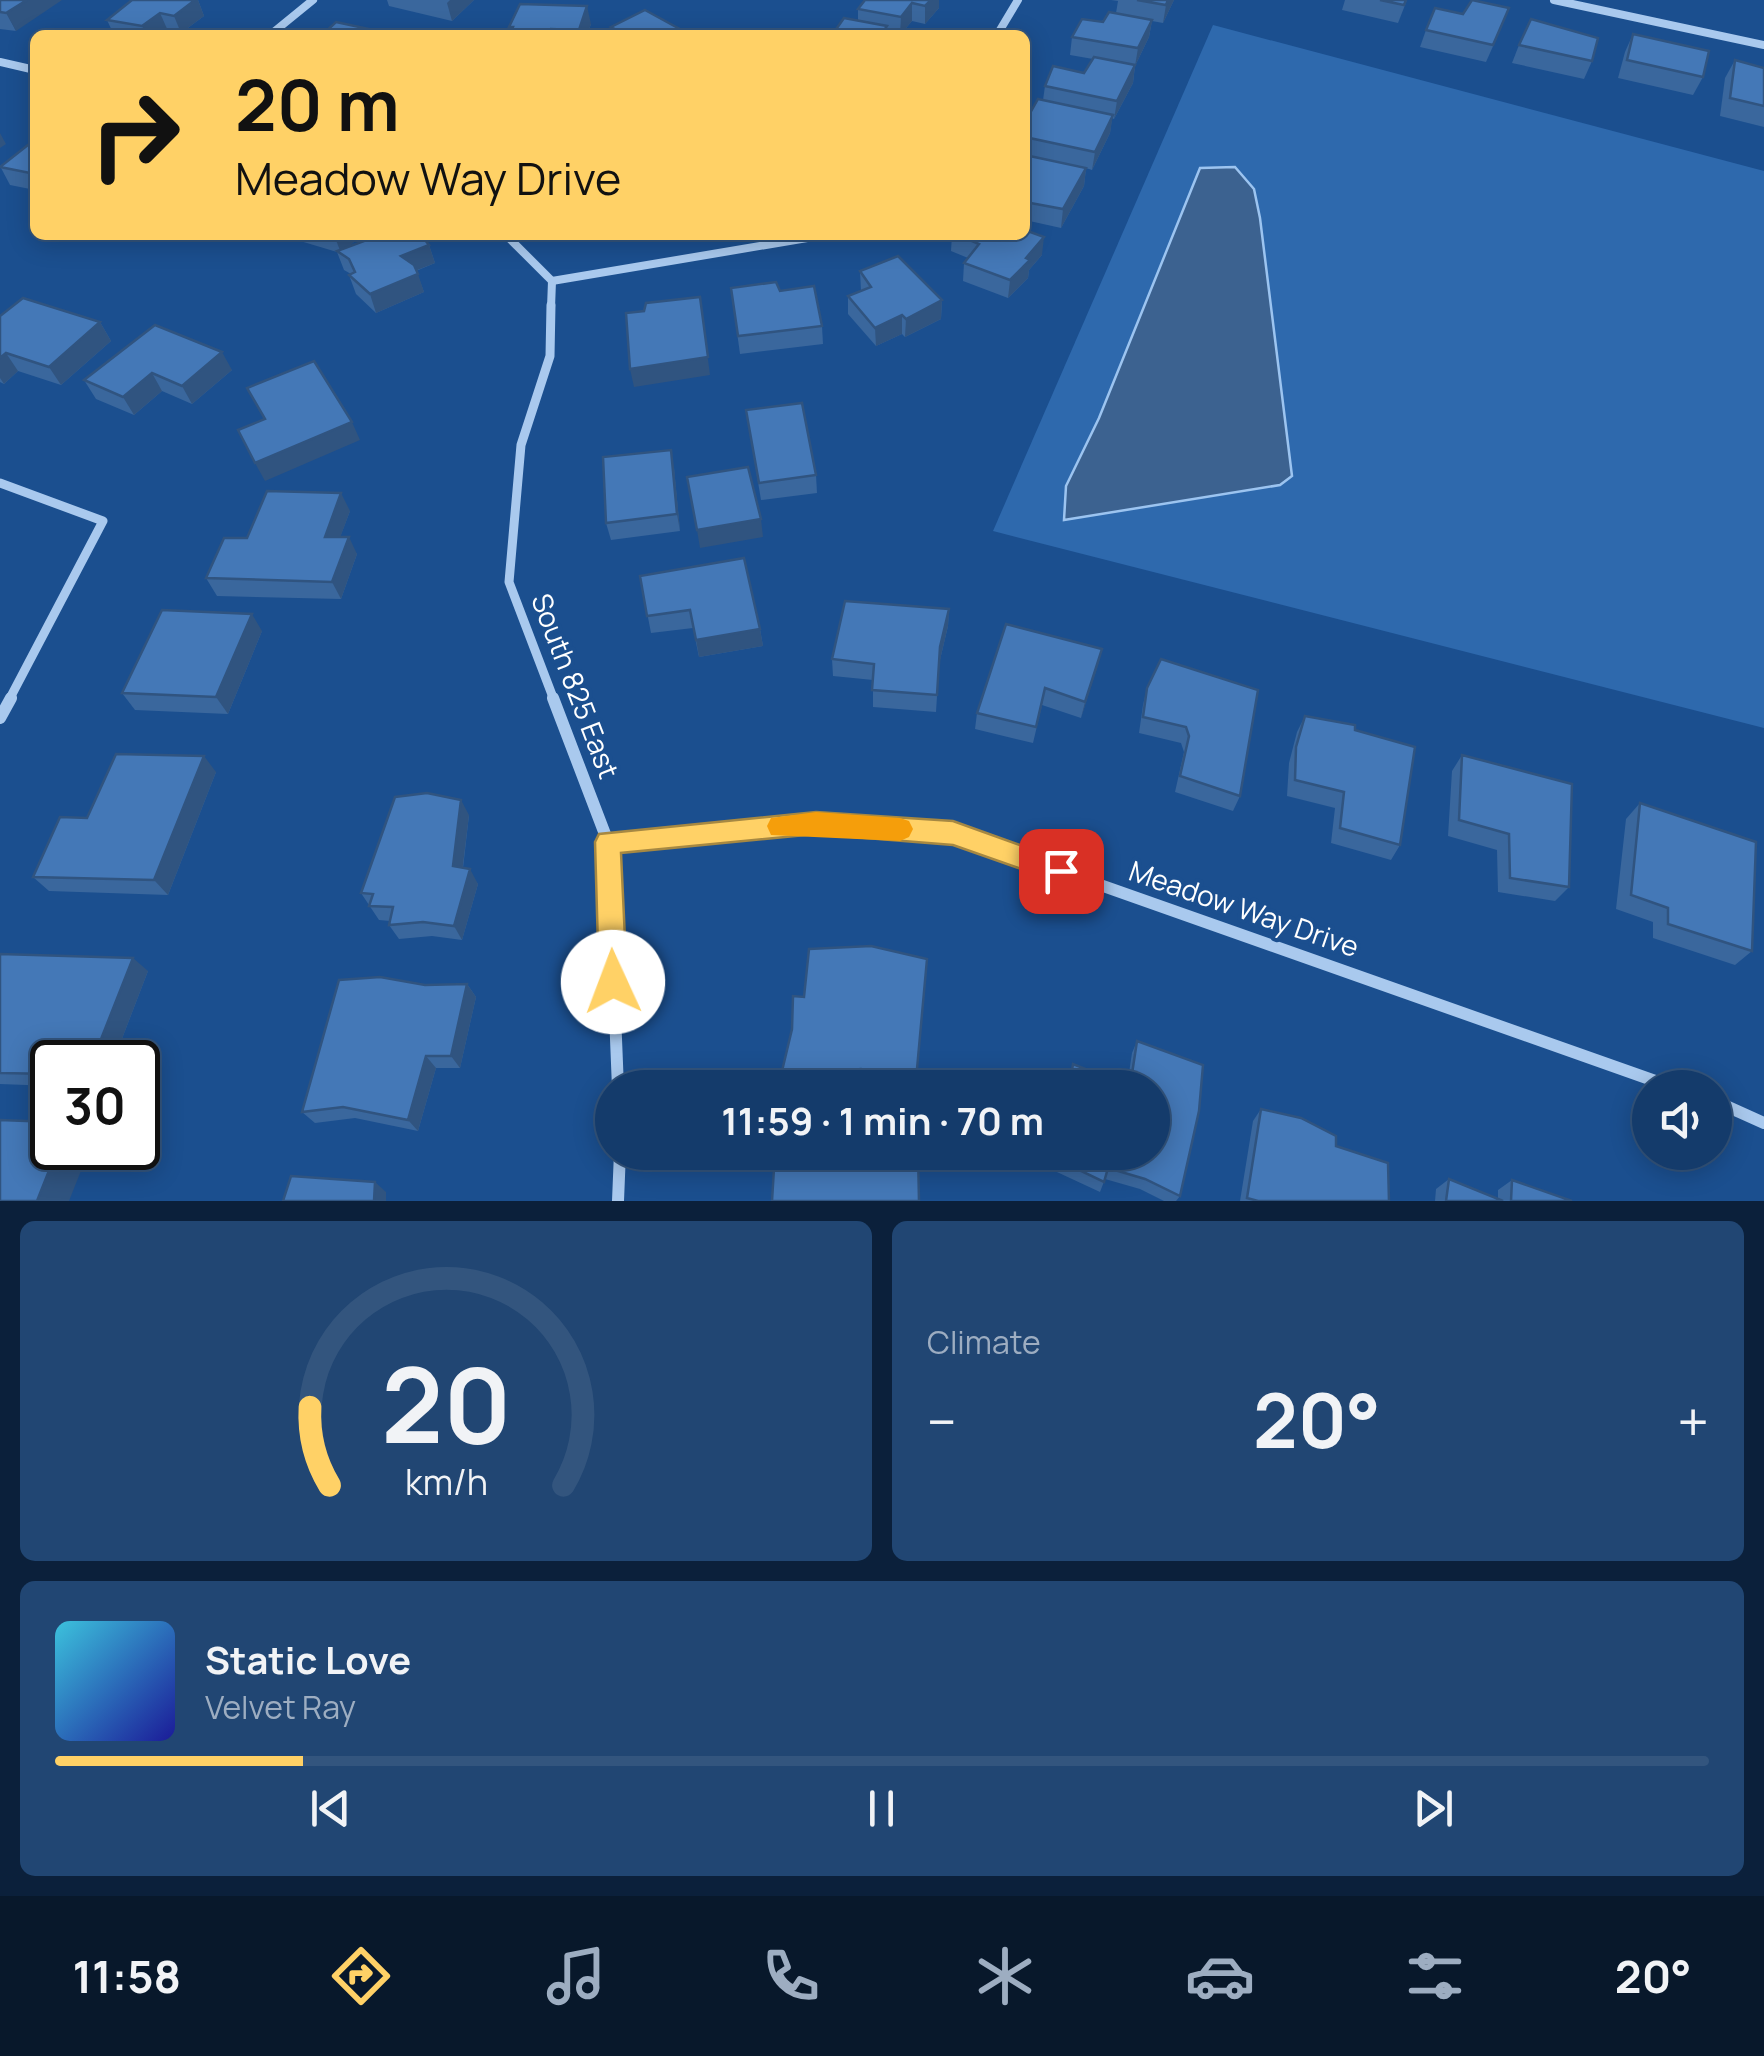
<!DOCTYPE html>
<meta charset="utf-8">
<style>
body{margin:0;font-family:Manrope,sans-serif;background:#214673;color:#f1f3f6;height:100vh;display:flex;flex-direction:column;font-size:38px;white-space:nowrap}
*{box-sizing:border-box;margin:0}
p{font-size:32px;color:#9dadc1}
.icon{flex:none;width:55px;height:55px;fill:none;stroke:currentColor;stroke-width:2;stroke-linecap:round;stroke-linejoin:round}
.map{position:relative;height:1201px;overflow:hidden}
.details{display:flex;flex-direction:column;gap:20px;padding:20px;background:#0b203b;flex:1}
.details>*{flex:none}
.hud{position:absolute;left:30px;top:30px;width:1000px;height:210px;border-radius:15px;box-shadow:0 5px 25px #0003,0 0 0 2px #33557e;background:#ffd166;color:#111;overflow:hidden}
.buttons{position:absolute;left:1632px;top:1070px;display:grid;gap:20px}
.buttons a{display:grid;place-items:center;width:100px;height:100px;border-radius:50%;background:#143b6b;box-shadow:0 5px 25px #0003,0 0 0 2px #33557e;font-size:50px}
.speed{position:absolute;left:30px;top:1040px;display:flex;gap:20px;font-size:50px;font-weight:700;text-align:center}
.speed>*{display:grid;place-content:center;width:130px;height:130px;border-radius:50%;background:#143b6b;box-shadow:0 5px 25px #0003,0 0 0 2px #33557e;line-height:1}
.speed .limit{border:5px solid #111;border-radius:15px;background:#fff;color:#111}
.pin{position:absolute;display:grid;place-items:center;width:85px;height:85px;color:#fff;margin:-42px;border-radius:20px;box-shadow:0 5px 15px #0006}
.me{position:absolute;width:110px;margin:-55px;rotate:358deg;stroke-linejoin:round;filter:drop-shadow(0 0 8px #0008)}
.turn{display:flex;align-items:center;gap:35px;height:210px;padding:0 40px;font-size:45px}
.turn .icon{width:130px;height:130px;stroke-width:2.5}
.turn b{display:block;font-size:70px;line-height:85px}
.big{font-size:75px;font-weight:700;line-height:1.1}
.details .widget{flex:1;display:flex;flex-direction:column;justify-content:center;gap:15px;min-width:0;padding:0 35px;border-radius:15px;background:#214673}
.details .dial{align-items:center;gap:0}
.dial svg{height:260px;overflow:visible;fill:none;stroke:#33557e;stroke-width:7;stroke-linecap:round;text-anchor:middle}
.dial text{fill:#f1f3f6;stroke:none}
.song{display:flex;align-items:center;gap:30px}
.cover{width:120px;height:120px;border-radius:15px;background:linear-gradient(135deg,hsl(190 70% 55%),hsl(240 70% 35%))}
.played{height:10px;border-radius:5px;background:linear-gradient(90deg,#ffd166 15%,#33557e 15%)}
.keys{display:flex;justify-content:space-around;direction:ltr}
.heat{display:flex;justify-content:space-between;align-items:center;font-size:55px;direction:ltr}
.details .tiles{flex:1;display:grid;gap:20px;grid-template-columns:1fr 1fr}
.widget:last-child{grid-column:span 2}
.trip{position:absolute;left:595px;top:1070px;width:575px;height:100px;border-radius:50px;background:#143b6b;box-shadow:0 5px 25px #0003,0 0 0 2px #33557e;font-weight:700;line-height:100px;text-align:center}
.dock{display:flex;height:160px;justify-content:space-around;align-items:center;background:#08182b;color:#9dadc1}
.dock .icon{width:70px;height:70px}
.dock .active{color:#ffd166}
.dock b{font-size:45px;color:#f1f3f6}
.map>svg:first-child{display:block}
.green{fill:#2e69ad}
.water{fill:#3c6290;stroke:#9cc4f0;stroke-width:2.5}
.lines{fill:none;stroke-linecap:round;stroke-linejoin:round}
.minor-far2{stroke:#a9c9ee;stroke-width:8}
.minor-far1{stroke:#a9c9ee;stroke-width:9}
.minor{stroke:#a9c9ee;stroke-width:12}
.wall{fill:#3a679d}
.shaded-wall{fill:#305480}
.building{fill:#4478b7;stroke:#305480;stroke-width:2.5}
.route{fill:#ffd166;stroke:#a68842;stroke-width:2.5}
.slow{fill:#f59e0b}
.labels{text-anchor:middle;stroke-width:8;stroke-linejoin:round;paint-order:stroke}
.street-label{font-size:28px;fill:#fff;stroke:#1b4f8f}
</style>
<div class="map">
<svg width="1764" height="1201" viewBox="0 0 1764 1201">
<rect width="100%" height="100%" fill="#1b4f8f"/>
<path class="green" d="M 1213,25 L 1764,171 L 1764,728 L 993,531 Z"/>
<path class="water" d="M 1235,167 L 1254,189 L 1260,218 L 1292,476 L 1280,485 L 1064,520 L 1066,486 L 1099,418 L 1200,168 Z"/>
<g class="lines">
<g class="minor-far2">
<path d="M 1554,0 L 1764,45"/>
<path d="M 270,35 L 313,0"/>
<path d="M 997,35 L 1018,0"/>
<path d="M 0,62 L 35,70"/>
<path d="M 506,235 L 552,281"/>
<path d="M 552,281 L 825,235"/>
<path d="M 551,308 L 552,281"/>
</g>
<g class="minor-far1">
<path d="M 551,305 L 550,356 L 521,445 L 509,582 L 554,700"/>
<path d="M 0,483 L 103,521 L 9,700"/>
</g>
<g class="minor">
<path d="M 553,698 L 608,842 L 618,1088"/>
<path d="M 0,718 L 11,698"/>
<path d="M 608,842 L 817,823 L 953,833 L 1675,1088"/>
<path d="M 1715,1101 L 1764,1123"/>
<path d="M 618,1201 L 620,1152"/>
</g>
</g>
<g class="wall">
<path d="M 0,0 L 16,31 L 0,29 Z"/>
<path d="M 132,0 L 198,0 L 204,16 L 181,33 L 168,31 L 162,35 L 114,35 L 107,20 Z"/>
<path d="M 387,0 L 474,0 L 452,21 L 389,6 Z"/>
<path d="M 865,0 L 939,0 L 939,8 L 925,24 L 912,21 L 900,35 L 887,32 L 887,35 L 832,35 L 858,21 L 858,9 Z"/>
<path d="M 1111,0 L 1174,0 L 1163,23 L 1152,21 L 1149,37 L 1135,66 L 1133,83 L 1114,119 L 1112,118 L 1110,133 L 1092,170 L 1086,168 L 1084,186 L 1061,228 L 1025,220 L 1025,122 L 1043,100 L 1045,86 L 1084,73 L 1093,59 L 1070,55 L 1072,37 L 1116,13 L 1118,1 Z"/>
<path d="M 1345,0 L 1407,0 L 1398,23 L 1342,10 Z"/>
<path d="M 591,24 L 587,35 L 510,35 L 509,27 Z"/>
<path d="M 1502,26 L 1486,62 L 1420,47 L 1426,30 Z"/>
<path d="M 611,27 L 687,33 L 687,35 L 612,35 Z"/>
<path d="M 1633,34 L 1703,77 L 1693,95 L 1618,78 L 1625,52 Z"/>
<path d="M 1519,45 L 1592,61 L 1584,79 L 1512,63 Z"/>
<path d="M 1735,60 L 1764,68 L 1764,127 L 1720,116 L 1725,78 Z"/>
<path d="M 35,142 L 35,190 L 10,185 L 0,166 Z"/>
<path d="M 280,235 L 362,235 L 348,247 L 429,245 L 435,263 L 416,271 L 424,292 L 376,313 L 356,294 L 349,275 L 351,274 L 344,270 L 337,252 Z"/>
<path d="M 952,235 L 1025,235 L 1042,255 L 1029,270 L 1028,278 L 1008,298 L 963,281 L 964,263 L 968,258 L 951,251 Z"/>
<path d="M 860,271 L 942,300 L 941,319 L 905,337 L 902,334 L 876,346 L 848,314 L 848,296 L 861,291 Z"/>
<path d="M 731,288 L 822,326 L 823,344 L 740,354 Z"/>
<path d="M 0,316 L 100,322 L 111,341 L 61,385 L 18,371 L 4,384 L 0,382 Z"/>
<path d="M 155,325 L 232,370 L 192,404 L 162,391 L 134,415 L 96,399 L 84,380 Z"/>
<path d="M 746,410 L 816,475 L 817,493 L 761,500 Z"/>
<path d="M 674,468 L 680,531 L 611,540 L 606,523 Z"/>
<path d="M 350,511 L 340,537 L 357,554 L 341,599 L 217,596 L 206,578 L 247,538 Z"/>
<path d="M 640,576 L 760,629 L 763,646 L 699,657 L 693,628 L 651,633 Z"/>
<path d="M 949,609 L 948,626 L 939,664 L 936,712 L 873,707 L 873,680 L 833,676 L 832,659 Z"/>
<path d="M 262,631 L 228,714 L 135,710 L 122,693 Z"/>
<path d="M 1102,649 L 1081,718 L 1042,705 L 1033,743 L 975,729 L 977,713 Z"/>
<path d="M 1161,659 L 1240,796 L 1233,811 L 1175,792 L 1184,752 L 1181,743 L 1139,733 L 1143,705 L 1147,688 Z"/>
<path d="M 1305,716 L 1355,730 L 1400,845 L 1391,860 L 1331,843 L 1335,808 L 1287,796 L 1289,763 L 1297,732 Z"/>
<path d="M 1462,755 L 1569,887 L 1555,901 L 1498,892 L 1497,850 L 1448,836 L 1452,771 Z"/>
<path d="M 216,772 L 168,895 L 49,891 L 33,877 Z"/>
<path d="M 1640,803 L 1752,951 L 1735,965 L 1653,938 L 1653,922 L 1616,909 L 1626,819 Z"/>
<path d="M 469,815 L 463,868 L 478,884 L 462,940 L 432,936 L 399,939 L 389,925 L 390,921 L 379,920 L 361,893 Z"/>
<path d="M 0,954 L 148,971 L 113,1062 L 52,1062 L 52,1086 L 0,1084 Z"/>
<path d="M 927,959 L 915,1088 L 895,1088 L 861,1081 L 806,1086 L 784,1083 L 782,1071 Z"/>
<path d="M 467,984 L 476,997 L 460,1068 L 436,1068 L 418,1131 L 355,1118 L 315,1123 L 302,1112 L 425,985 Z"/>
<path d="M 1137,1041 L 1203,1065 L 1199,1111 L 1180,1196 L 1176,1201 L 1164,1201 L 1140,1189 L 1105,1179 L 1100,1192 L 1044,1166 L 1049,1152 L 1152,1152 L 1152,1088 L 1067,1088 L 1073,1064 L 1127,1086 L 1132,1053 Z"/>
<path d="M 1261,1109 L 1336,1146 L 1389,1201 L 1240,1201 L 1253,1121 Z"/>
<path d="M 1449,1179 L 1498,1199 L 1498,1190 L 1512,1180 L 1572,1201 L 1435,1201 L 1436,1189 Z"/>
</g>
<g class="shaded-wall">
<path d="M 27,0 L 62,0 L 16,31 L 6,13 Z"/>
<path d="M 195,0 L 198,0 L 204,16 L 181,33 L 174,16 Z"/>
<path d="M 450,0 L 474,0 L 452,21 L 447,3 Z"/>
<path d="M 931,0 L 939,0 L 939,8 L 925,24 L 925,6 Z"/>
<path d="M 1168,0 L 1174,0 L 1163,23 L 1166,5 Z"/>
<path d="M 912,3 L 912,21 L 900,35 L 901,17 Z"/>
<path d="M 587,6 L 591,24 L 587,35 L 580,35 L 579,30 Z"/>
<path d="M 160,13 L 168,31 L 162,35 L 146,35 L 142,26 Z"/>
<path d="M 1152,20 L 1149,37 L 1135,66 L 1138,48 Z"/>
<path d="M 1135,65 L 1133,83 L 1114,119 L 1117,101 Z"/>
<path d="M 1113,115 L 1110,133 L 1092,170 L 1095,152 Z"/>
<path d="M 0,133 L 6,144 L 0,148 Z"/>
<path d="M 1086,168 L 1084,186 L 1061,228 L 1063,209 Z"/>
<path d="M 334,235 L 362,235 L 341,253 Z"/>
<path d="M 1044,237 L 1042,255 L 1029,270 L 1028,278 L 1008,298 L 1010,280 Z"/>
<path d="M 429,245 L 435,263 L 407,274 L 401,256 Z"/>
<path d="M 418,274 L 424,292 L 376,313 L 370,294 Z"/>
<path d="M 700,297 L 710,375 L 634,387 L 630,369 Z"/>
<path d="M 942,300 L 941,319 L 905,337 L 906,319 Z"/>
<path d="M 902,315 L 902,334 L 876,346 L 875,328 Z"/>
<path d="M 100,322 L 111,341 L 61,385 L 49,367 Z"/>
<path d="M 222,352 L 232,370 L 192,404 L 182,386 Z"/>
<path d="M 6,353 L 18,371 L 4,384 L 0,378 L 0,358 Z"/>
<path d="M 152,373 L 162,391 L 134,415 L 123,397 Z"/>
<path d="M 352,422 L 360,440 L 265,481 L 255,463 Z"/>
<path d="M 671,450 L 674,468 L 680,531 L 677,514 Z"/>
<path d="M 341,493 L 350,511 L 334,554 L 325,537 Z"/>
<path d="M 761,519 L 763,537 L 700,548 L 697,530 Z"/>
<path d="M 349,537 L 357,554 L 341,599 L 332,582 Z"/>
<path d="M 949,609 L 948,626 L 939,664 L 940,647 Z"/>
<path d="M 252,614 L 262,631 L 228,714 L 216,697 Z"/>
<path d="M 760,629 L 763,646 L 699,657 L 696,640 Z"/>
<path d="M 1102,649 L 1098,666 L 1081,718 L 1085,702 Z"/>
<path d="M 204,756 L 216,772 L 168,895 L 154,880 Z"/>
<path d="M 461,800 L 469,815 L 461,881 L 453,866 Z"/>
<path d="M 470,869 L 478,884 L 462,940 L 454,926 Z"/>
<path d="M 133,958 L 148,971 L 113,1062 L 92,1062 Z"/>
<path d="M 467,984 L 476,997 L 460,1068 L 451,1056 Z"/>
<path d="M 426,1056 L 436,1068 L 418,1131 L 408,1120 Z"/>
<path d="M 58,1148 L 90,1148 L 69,1201 L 37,1201 Z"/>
<path d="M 375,1182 L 386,1192 L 386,1201 L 374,1201 Z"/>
</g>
<g class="building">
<path d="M 0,0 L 27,0 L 6,13 L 0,12 Z"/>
<path d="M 132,0 L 195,0 L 174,16 L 160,13 L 142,26 L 107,20 Z"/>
<path d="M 865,0 L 931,0 L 925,6 L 912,3 L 901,17 L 858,9 Z"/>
<path d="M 1137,0 L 1168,0 L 1166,5 Z"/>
<path d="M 1380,0 L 1406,0 L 1404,5 Z"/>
<path d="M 1472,0 L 1509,8 L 1493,45 L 1426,30 L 1435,8 L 1463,14 Z"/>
<path d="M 520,4 L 587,6 L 579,30 L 551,29 L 550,35 L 510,35 L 513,27 L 509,27 Z"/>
<path d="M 645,10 L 687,33 L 683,35 L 626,35 L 611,27 Z"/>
<path d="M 1109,12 L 1152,20 L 1138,48 L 1072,37 L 1082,19 L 1103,22 Z"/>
<path d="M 844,18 L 887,26 L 881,35 L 832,35 Z"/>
<path d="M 1531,19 L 1598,38 L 1592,61 L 1519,45 Z"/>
<path d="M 336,22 L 392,34 L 390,35 L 322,35 Z"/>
<path d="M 1633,34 L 1709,51 L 1703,77 L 1627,60 Z"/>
<path d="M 1094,57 L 1135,65 L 1117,101 L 1045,86 L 1053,66 L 1084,73 Z"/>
<path d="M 1735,60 L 1764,68 L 1764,106 L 1730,98 Z"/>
<path d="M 1038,99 L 1113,115 L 1095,152 L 1025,137 L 1029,128 L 1025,127 L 1025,122 Z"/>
<path d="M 33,141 L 35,142 L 35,174 L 0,167 Z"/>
<path d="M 1025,155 L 1086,168 L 1063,209 L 1025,202 L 1025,191 L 1029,182 L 1025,181 Z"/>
<path d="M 1025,230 L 1044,237 L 1026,258 L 1030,260 L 1010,280 L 964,263 L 979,244 L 958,235 L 1025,235 Z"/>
<path d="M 380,235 L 421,235 L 429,245 L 401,256 L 414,265 L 418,274 L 370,294 L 349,275 L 355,272 L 349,259 L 337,251 Z"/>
<path d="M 898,256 L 942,300 L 906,319 L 902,315 L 875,328 L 848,296 L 871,287 L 860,271 Z"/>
<path d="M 776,282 L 780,291 L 814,286 L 822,326 L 738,336 L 731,288 Z"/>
<path d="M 700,297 L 708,357 L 630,369 L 626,313 L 644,311 L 646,303 Z"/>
<path d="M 23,298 L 100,322 L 49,367 L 6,353 L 0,358 L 0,316 Z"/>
<path d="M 155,325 L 222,352 L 182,386 L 152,373 L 123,397 L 84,380 Z"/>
<path d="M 314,361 L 352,422 L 255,463 L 238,430 L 265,419 L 247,388 Z"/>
<path d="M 802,403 L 816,475 L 759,483 L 746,410 Z"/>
<path d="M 671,450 L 677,514 L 606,523 L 603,457 Z"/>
<path d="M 748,467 L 761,519 L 697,530 L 687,477 Z"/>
<path d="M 267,491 L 341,493 L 325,537 L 349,537 L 332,582 L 206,578 L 224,538 L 247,538 Z"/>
<path d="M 744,558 L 760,629 L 696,640 L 690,610 L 647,616 L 640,576 Z"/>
<path d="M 845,601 L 949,609 L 940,647 L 937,695 L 872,690 L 874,664 L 832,659 Z"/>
<path d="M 162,610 L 252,614 L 216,697 L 122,693 Z"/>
<path d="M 1006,624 L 1102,649 L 1085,702 L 1045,688 L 1036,727 L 977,713 Z"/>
<path d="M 1161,659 L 1258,690 L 1240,796 L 1180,776 L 1189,736 L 1186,727 L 1143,717 L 1147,688 Z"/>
<path d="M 1305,716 L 1355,725 L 1355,730 L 1415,747 L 1400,845 L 1340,828 L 1344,792 L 1295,780 L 1296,747 Z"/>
<path d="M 116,754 L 204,756 L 154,880 L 33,877 L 60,817 L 87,818 Z"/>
<path d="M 1462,755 L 1572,784 L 1569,887 L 1510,878 L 1509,834 L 1459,820 Z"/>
<path d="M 427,793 L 461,800 L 453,866 L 470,869 L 454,926 L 423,922 L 389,925 L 393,907 L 369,906 L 373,894 L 361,893 L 395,797 Z"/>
<path d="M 1640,803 L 1756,842 L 1752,951 L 1668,924 L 1668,908 L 1631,895 Z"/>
<path d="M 871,946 L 927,959 L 916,1080 L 861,1069 L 804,1074 L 782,1071 L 792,1029 L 793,996 L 804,997 L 809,949 Z"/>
<path d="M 0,954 L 133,958 L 92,1062 L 52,1062 L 52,1074 L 0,1073 Z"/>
<path d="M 380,977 L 425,985 L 467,984 L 451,1056 L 426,1056 L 408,1120 L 343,1107 L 302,1112 L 339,980 Z"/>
<path d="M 1137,1041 L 1203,1065 L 1199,1111 L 1180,1196 L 1145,1179 L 1108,1168 L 1104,1182 L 1048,1155 L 1049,1152 L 1152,1152 L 1152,1088 L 1069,1088 L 1073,1064 L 1130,1087 Z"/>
<path d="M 1261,1109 L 1301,1118 L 1336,1136 L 1336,1146 L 1388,1163 L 1389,1201 L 1258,1201 L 1247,1198 Z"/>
<path d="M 0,1120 L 52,1122 L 52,1148 L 58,1148 L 37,1201 L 0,1201 Z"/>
<path d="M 775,1152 L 918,1152 L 919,1201 L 772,1201 Z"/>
<path d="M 291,1176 L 375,1182 L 374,1201 L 283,1201 Z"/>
<path d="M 1449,1179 L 1503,1201 L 1446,1201 Z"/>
<path d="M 1512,1180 L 1572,1201 L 1511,1201 Z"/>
</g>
<path class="route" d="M 816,812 L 953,821 L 1070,863 L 1074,871 L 1070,880 L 1061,883 L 953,845 L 816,834 L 621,853 L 627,982 L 623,992 L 613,996 L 603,992 L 599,982 L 595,842 L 599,834 Z"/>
<path class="slow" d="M 816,812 L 900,818 L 909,821 L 913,829 L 909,837 L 900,841 L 771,835 L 767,826 L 771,818 Z"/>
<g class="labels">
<g class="street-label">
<text transform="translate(575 686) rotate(69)" y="10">South 825 East</text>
<text transform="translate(1244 909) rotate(19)" y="10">Meadow Way Drive</text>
</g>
</g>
</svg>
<div class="buttons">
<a><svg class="icon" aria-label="sound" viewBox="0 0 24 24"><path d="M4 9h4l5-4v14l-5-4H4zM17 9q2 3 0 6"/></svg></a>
</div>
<div class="speed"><div class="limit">30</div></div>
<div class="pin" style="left:1061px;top:871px;background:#d93025"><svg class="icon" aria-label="arrive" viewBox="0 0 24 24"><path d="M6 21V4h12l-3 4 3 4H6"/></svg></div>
<svg class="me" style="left:613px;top:982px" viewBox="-20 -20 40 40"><circle r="19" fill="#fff"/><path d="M0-13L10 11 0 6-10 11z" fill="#ffd166"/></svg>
<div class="trip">11:59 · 1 min · 70 m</div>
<div class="hud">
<div class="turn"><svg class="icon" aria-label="right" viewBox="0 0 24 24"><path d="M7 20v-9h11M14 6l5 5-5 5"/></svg><div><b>20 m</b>Meadow Way Drive</div></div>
</div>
</div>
<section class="details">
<div class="tiles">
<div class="widget dial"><svg viewBox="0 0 100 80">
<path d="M14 69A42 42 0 1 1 86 69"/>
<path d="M14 69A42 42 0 0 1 8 45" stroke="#ffd166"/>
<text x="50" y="56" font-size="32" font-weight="700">20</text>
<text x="50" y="72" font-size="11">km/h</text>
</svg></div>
<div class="widget"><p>Climate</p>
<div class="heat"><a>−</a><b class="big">20°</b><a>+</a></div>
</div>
<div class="widget">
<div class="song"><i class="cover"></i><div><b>Static Love</b><p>Velvet Ray</p></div></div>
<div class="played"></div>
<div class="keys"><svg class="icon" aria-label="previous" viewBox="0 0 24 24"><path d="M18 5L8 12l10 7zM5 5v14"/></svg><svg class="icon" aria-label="pause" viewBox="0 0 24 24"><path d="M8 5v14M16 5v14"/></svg><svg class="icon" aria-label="next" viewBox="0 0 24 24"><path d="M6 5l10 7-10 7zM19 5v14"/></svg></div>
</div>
</div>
</section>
<nav class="dock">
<b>11:58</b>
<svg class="icon active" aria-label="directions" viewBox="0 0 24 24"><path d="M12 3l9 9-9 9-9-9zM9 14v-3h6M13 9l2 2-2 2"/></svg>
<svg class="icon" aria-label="music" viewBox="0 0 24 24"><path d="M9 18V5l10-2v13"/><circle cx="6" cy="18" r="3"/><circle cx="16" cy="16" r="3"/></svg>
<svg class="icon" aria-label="phone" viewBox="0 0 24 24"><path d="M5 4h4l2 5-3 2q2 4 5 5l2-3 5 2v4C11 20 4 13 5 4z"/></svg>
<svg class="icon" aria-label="climate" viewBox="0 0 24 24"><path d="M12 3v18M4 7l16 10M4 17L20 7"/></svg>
<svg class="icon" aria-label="car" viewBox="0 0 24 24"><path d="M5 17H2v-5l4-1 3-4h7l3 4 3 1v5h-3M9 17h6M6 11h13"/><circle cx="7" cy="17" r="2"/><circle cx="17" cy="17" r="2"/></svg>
<svg class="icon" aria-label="filters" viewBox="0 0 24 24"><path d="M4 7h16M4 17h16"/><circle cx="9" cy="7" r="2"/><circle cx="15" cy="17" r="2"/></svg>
<b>20°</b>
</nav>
